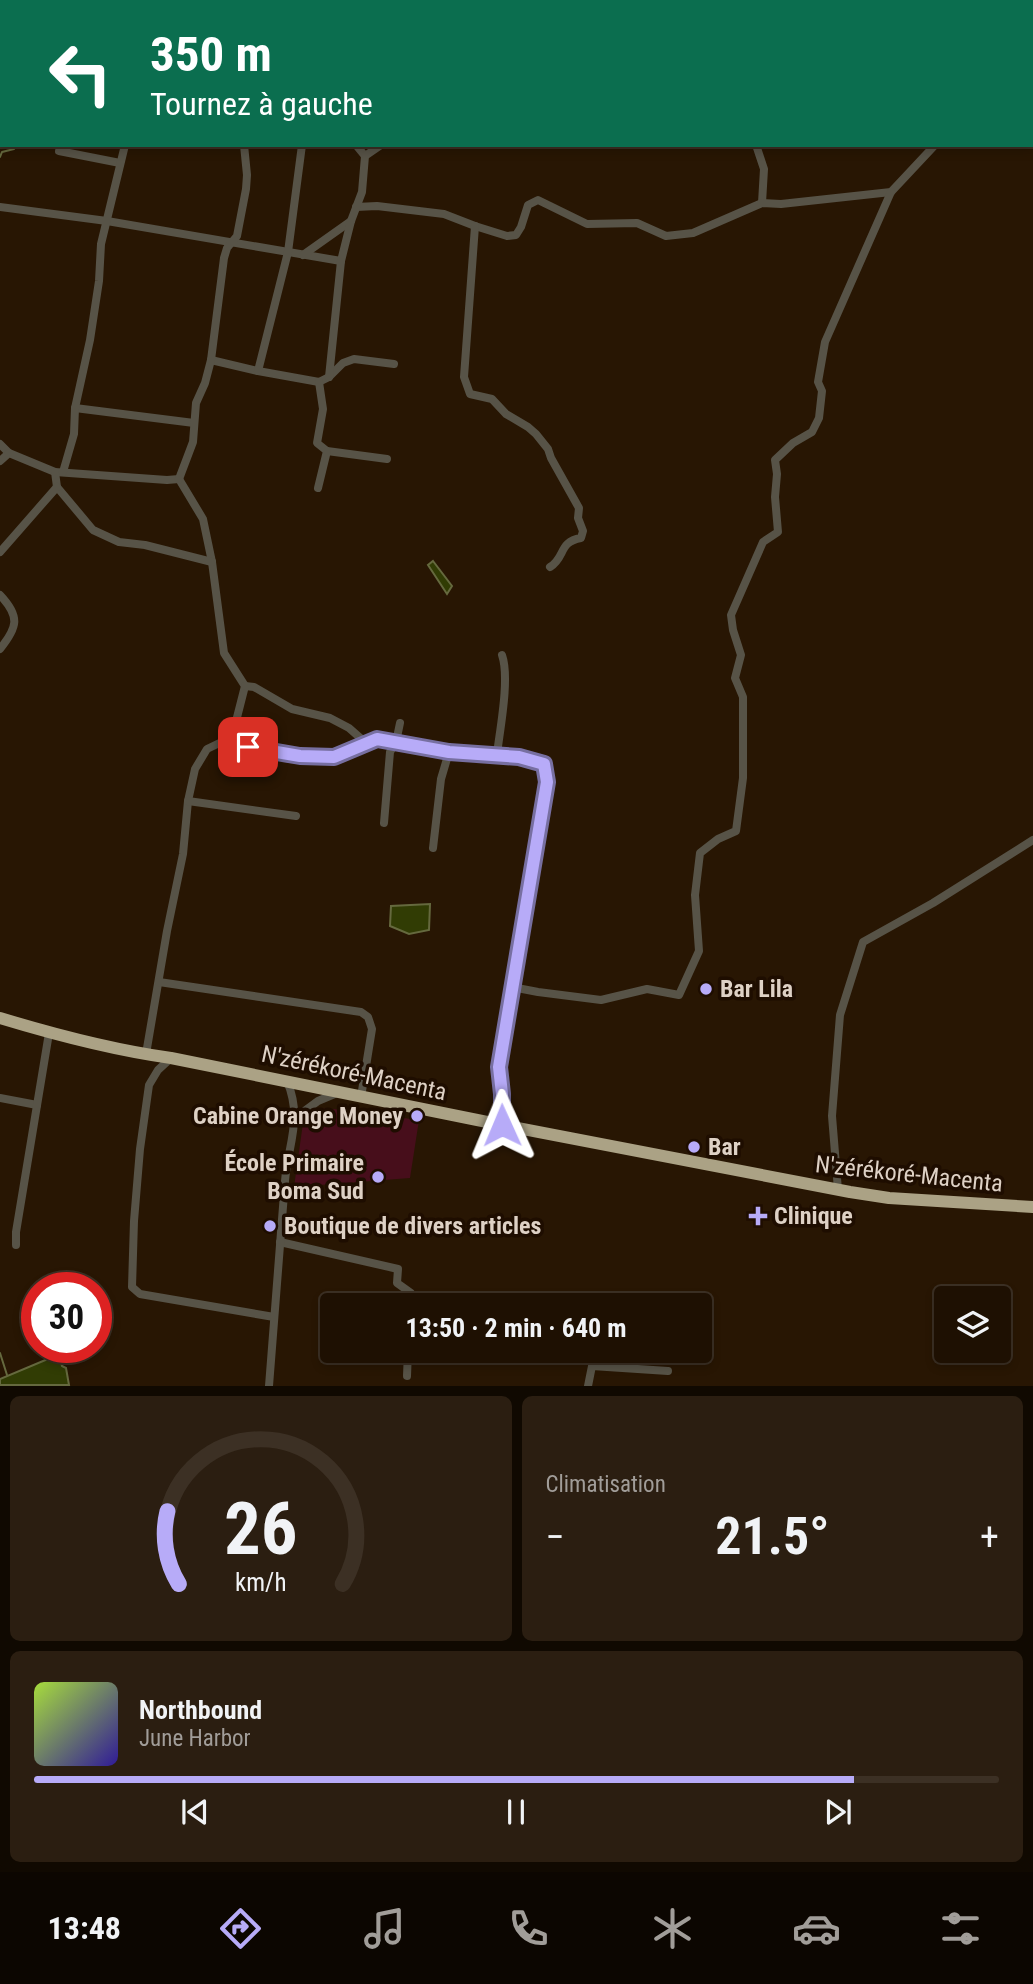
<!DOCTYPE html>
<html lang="fr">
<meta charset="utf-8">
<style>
body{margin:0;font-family:"Roboto Condensed",sans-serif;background:#2b1e11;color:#f1f3f6;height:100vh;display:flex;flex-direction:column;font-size:26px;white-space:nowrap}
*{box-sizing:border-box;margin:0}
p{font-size:23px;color:#a19d99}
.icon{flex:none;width:38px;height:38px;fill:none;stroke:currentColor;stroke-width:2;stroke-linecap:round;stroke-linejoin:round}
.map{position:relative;height:1386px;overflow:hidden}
.side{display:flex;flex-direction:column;gap:10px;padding:10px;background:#100901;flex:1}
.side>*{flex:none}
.banner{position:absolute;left:0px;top:0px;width:1034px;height:147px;box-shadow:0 4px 10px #0003,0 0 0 2px #3c3024;background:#0b6e4f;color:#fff;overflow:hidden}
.controls{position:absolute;left:934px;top:1286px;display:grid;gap:14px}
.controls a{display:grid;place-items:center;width:77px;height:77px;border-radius:7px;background:#1e1002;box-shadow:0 4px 10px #0003,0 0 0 2px #3c3024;font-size:35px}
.speed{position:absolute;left:21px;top:1272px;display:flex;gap:14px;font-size:35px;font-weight:700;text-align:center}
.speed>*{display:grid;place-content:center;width:91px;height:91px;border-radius:50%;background:#1e1002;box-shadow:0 4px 10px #0003,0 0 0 2px #3c3024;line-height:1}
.speed .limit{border:10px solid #d22;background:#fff;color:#111}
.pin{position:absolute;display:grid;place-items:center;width:60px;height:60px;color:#fff;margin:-30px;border-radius:14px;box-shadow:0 4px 10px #0006}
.me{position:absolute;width:77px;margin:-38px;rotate:359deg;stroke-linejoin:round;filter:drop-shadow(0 0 5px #0008)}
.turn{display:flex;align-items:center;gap:24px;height:147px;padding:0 35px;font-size:32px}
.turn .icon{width:91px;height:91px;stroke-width:2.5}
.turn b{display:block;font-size:49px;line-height:60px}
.big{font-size:52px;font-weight:700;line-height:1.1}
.side .card{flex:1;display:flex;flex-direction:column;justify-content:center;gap:10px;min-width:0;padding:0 24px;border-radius:10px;background:#2b1e11}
.side .dial{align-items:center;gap:0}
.dial svg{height:182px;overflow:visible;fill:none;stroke:#3c3024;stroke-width:7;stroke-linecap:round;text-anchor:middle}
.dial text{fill:#f1f3f6;stroke:none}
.song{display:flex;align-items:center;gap:21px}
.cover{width:84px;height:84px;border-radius:10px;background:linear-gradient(135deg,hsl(80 70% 55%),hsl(250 70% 35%))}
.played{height:7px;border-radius:4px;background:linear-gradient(90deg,#b7abf8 85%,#3c3024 85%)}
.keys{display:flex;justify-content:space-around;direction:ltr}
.heat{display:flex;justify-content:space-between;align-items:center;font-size:38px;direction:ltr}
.side .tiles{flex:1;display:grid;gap:10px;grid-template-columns:1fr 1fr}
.card:last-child{grid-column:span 2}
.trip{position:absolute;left:320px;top:1293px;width:392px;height:70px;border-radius:7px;background:#1e1002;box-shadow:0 4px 10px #0003,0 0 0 2px #3c3024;font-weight:700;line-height:70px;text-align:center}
.tabs{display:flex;height:112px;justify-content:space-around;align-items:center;background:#0c0601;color:#a19d99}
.tabs .icon{width:49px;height:49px}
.tabs .current{color:#b7abf8}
.tabs b{font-size:32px;color:#f1f3f6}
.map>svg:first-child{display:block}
.green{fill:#470e1b}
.water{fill:#313c04;stroke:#65693e;stroke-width:2}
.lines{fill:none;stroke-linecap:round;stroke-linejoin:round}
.stream{stroke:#65693e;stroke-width:2}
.minor{stroke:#575347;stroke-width:8}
.highway{stroke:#aba285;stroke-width:12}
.route-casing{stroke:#776fa1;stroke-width:18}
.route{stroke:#b7abf8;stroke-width:12}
.poi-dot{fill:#b7abf8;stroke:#1e0d00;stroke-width:2.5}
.labels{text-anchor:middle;stroke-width:7;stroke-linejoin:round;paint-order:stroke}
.poi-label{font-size:24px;font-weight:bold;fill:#ded1c5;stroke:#1e0d00;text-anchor:start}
.street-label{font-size:24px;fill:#ded1c5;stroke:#1e0d00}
</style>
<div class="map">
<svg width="1033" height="1386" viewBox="0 0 1033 1386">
<rect width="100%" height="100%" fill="#281603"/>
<path class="green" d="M 325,1108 L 419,1120 L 410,1178 L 294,1187 L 303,1123 Z"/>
<g class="water">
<path d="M 433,561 L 452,586 L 447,594 L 428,565 Z"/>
<path d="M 430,904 L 429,930 L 409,934 L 390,926 L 391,906 Z"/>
<path d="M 55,1356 L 61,1361 L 62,1366 L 66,1368 L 69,1385 L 0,1385 L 0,1379 Z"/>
</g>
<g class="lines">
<g class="stream">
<path d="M 114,2 L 115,0"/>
<path d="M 0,157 L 2,152 L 14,149 L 16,145"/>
<path d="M 0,1353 L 7,1375"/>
</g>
<g class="minor">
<path d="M 663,0 L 664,2"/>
<path d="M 379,2 L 380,0"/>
<path d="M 1032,64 L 1033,63"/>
<path d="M 356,145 L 365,156"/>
<path d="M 756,145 L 764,169 L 762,203"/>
<path d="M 59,151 L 120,163"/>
<path d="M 0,207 L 107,221 L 341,261"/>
<path d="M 356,207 L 377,206 L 444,214 L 475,226 L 507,236 L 516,235 L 521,227 L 528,205 L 538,200 L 587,224 L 637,223 L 666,236 L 693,233 L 762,203 L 781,204 L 891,192 L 935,145"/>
<path d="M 475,226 L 464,377 L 470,394 L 492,399 L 506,414 L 528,427 L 536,434 L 548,449 L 551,458 L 579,508 L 578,518 L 583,531 L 581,538 C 558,542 566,557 550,567"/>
<path d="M 303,255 L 351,221"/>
<path d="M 211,360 L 258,371 L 319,382 L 329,377 L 343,363 L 354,359 L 394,364"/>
<path d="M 258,371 L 288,252 L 302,145"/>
<path d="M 329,377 L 341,261 L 351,221 L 362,192 L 365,156 L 381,145"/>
<path d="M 75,408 L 194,423"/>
<path d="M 0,444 L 9,453"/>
<path d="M 327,451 L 387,459"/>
<path d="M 0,461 L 9,453 L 55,472 L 167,480 L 179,479 L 203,519 L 212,562 L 224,653 L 245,686 L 232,737 L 207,749 L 195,769 L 188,801 L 183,854 L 167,931 L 146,1054"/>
<path d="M 55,472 L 57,487 L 93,530 L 119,542 L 145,545 L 212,562"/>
<path d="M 63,472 L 74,434 L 75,408 L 90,340 L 99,281 L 101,244 L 125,145"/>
<path d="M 179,479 L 193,442 L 196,403 L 205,383 L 211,360 L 224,258 L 227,248 L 237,236 L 246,189 L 247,175 L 244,145"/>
<path d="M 318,488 L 327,451 L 317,443 L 323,409 L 319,382"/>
<path d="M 0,552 L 57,487"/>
<path d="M 0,595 C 21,617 17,628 0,649"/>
<path d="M 245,686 L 254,687 L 292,709 L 330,718 L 349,728 L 366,743"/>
<path d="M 232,737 L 249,747 L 300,756 L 334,757 L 377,739 L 449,752 L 519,757 L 544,764 L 547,782 L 499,1067 L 502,1094 L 502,1125"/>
<path d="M 497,754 C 500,729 510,678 502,655"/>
<path d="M 188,801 L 296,816"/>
<path d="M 384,823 L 390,752 L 396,742 L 400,723"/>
<path d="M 433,848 L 441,779 L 449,752"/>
<path d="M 159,982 L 361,1012 L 368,1017 L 372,1029 L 361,1097"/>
<path d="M 512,987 L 538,992 L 601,1000 L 647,989 L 679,995 L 699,951 L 695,895 L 700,853 L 718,839 L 736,831 L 743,778 L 743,697 L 735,678 L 741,655 L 733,630 L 731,615 L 763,542 L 778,532 L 775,497 L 777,474 L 775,460 L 793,443 L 812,432 L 819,418 L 822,391 L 818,382 L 825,342 L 891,192"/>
<path d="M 171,1058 L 158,1070 L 149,1085 L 140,1149 L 134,1221 L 132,1287 L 140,1294 L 274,1317"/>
<path d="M 0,1098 L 37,1105"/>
<path d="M 295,1118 L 318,1101 L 337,1093"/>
<path d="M 838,1190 L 832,1116 L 840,1015 L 863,942 L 933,903 L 1033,840"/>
<path d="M 280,1242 L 398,1269 L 397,1283 L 411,1293 L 410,1306"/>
<path d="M 16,1245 L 16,1232 L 49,1033"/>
<path d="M 407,1376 L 408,1351"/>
<path d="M 269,1386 C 274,1317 280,1249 285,1181 C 288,1144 303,1119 287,1081"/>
<path d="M 588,1386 L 592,1366 L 668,1371"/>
</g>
<path class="highway" d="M 0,1018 C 56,1035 113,1050 171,1058 L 502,1125 L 850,1192 L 889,1198 L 1033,1207"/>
</g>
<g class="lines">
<g class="route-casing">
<path id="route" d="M 248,747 L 300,756 L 334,757 L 377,739 L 449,752 L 519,757 L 544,764 L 547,782 L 499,1067 L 502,1094 L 502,1125"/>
</g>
<use href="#route" class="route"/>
</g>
<g class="poi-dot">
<circle cx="706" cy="989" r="7"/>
<circle cx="417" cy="1116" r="7"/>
<circle cx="694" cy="1147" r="7"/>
<circle cx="378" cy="1177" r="7"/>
<path d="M754.5 1205.5h7v7h7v7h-7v7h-7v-7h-7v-7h7z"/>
<circle cx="270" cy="1226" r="7"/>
</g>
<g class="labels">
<g class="poi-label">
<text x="720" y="997">Bar Lila</text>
<text x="403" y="1124" text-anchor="end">Cabine Orange Money</text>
<text x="708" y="1155">Bar</text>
<text x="364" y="1171" text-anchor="end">École Primaire<tspan x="364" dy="28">Boma Sud</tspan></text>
<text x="774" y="1224">Clinique</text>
<text x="284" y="1234">Boutique de divers articles</text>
</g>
<g class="street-label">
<text transform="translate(354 1073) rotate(12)" y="8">N'zérékoré-Macenta</text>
<text transform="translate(909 1174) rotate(6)" y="8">N'zérékoré-Macenta</text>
</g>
</g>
</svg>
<div class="controls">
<a><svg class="icon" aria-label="layers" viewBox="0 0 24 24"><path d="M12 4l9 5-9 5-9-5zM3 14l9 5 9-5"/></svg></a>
</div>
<div class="speed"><div class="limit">30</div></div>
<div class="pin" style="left:248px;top:747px;background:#d93025"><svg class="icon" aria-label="arrive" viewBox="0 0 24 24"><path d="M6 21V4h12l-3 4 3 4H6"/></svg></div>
<svg class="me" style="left:502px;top:1125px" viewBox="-20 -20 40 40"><path d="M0-17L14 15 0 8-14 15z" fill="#b7abf8" stroke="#fff" stroke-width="4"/></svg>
<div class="trip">13:50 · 2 min · 640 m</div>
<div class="banner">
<div class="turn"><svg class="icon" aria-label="left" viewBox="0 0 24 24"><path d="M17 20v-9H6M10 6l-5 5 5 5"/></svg><div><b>350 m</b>Tournez à gauche</div></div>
</div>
</div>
<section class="side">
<div class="tiles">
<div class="card dial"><svg viewBox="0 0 100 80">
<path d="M14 69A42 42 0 1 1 86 69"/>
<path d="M14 69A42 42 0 0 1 9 37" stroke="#b7abf8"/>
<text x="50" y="56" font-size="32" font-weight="700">26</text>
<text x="50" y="72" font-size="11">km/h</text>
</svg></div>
<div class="card"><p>Climatisation</p>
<div class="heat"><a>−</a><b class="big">21.5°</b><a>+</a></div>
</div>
<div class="card">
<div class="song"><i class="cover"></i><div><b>Northbound</b><p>June Harbor</p></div></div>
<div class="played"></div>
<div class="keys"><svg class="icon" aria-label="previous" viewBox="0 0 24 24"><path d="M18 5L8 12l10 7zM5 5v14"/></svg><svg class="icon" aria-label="pause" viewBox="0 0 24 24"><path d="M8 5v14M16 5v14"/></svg><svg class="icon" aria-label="next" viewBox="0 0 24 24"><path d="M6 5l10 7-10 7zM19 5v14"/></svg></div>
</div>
</div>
</section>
<nav class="tabs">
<b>13:48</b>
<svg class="icon current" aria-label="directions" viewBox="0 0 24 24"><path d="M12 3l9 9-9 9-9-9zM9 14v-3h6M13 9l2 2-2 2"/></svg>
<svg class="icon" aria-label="music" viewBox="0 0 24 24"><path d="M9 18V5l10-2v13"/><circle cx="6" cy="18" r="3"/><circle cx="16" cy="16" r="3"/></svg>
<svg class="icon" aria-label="phone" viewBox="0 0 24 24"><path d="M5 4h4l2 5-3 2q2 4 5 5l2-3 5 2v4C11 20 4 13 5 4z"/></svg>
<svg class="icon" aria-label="climate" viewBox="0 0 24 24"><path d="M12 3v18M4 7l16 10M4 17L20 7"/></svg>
<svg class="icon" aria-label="car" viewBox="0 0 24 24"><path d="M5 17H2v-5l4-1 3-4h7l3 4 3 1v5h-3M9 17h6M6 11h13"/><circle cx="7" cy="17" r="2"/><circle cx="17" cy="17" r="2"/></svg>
<svg class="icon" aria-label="filters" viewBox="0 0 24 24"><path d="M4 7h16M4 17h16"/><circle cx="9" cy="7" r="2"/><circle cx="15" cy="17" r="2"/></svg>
</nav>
